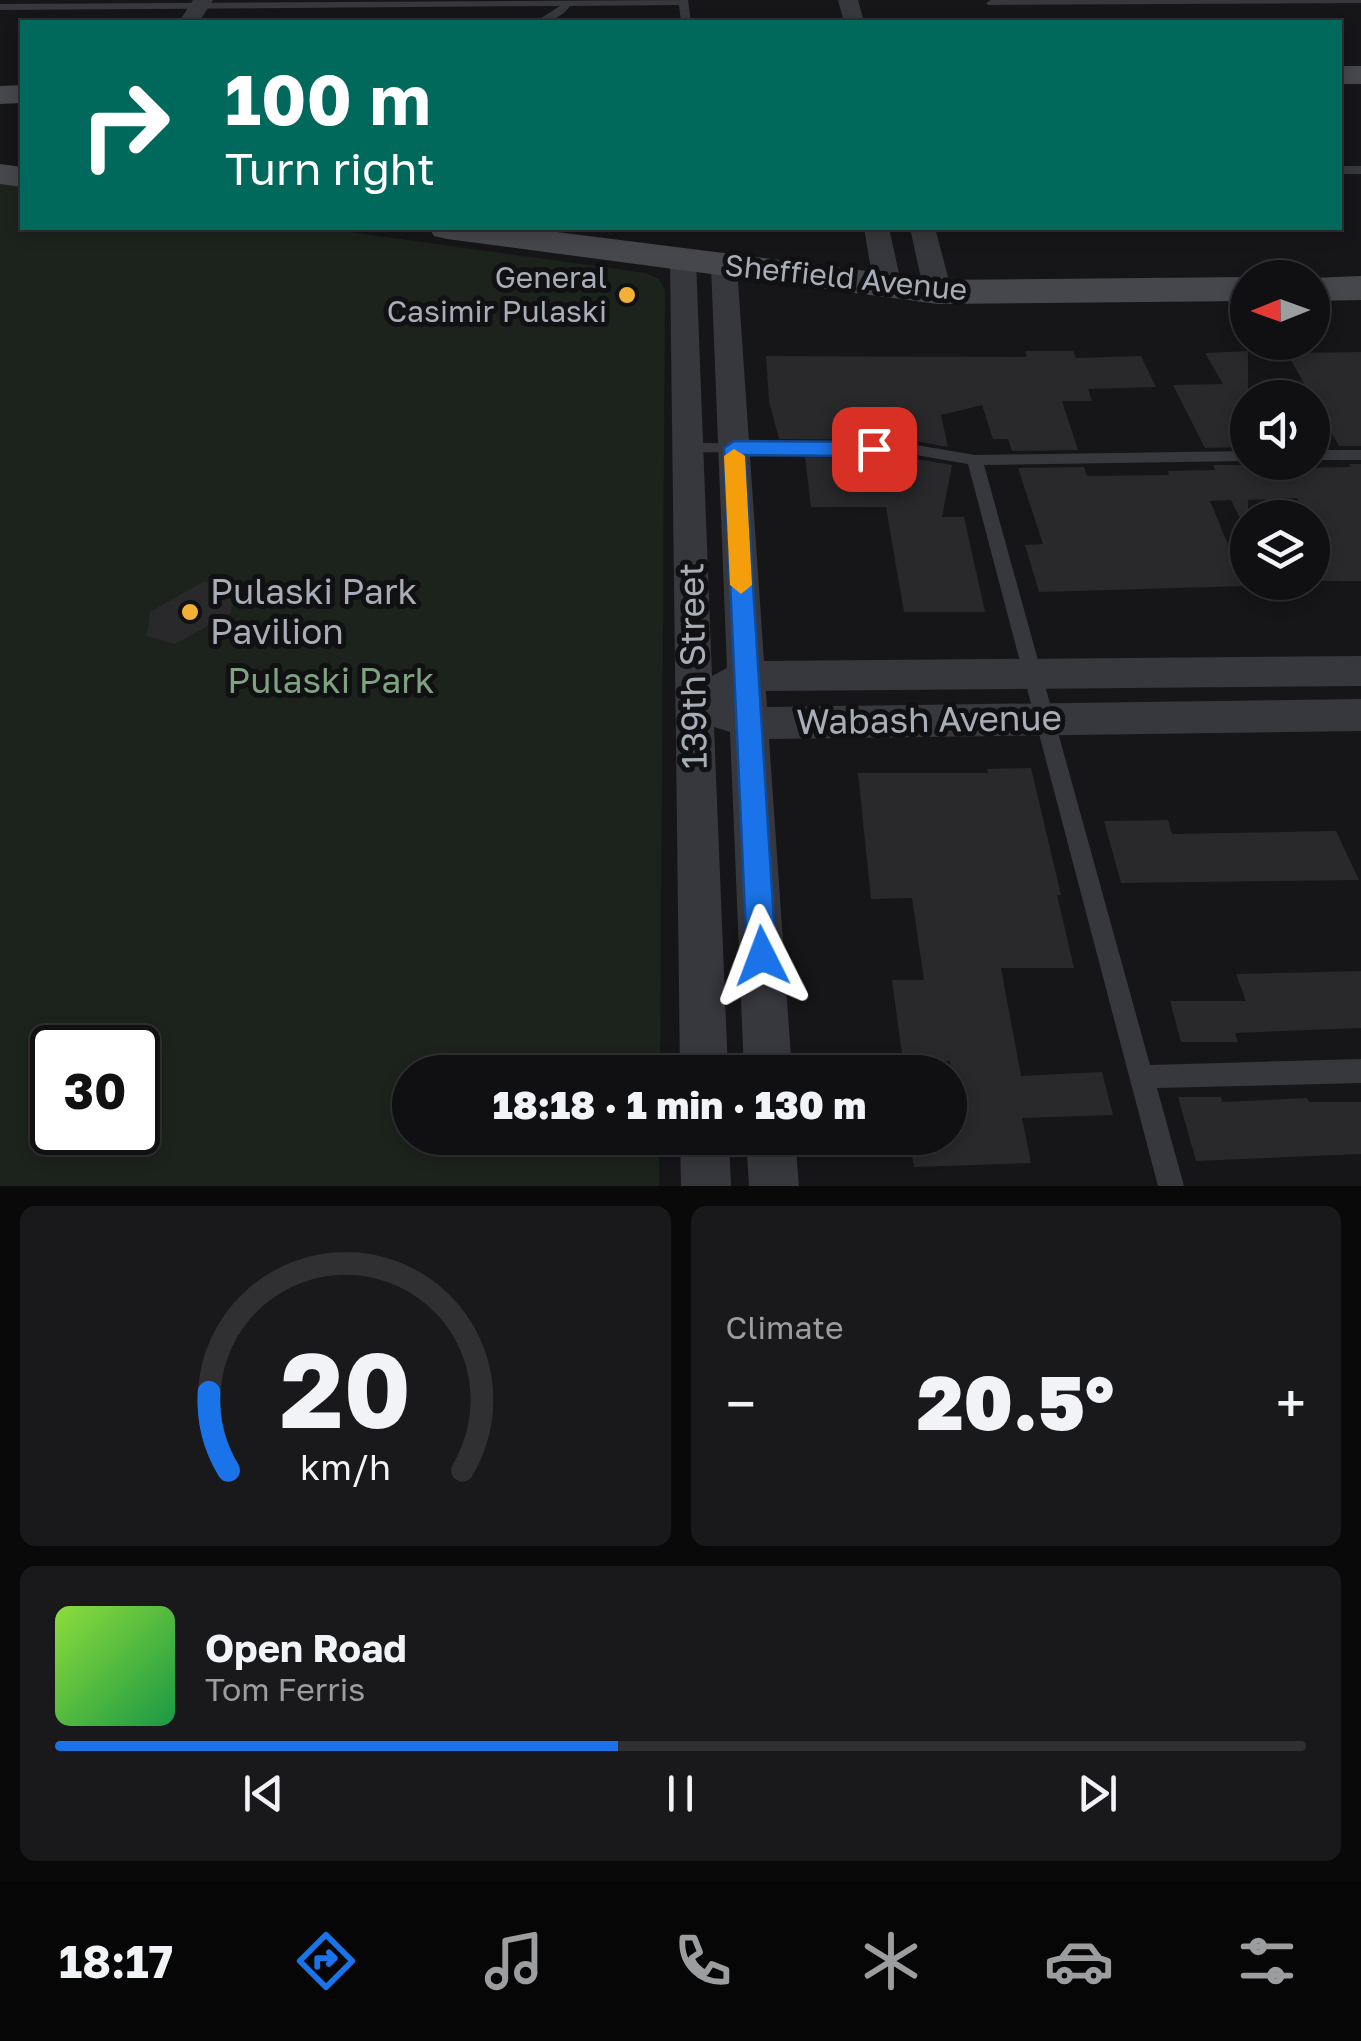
<!DOCTYPE html>
<meta charset="utf-8">
<style>
body{margin:0;font-family:"Golos Text",sans-serif;background:#19191b;color:#f1f3f6;height:100vh;display:flex;flex-direction:column;font-size:38px;white-space:nowrap}
*{box-sizing:border-box;margin:0}
p{font-size:32px;color:#9c9d9f}
.icon{flex:none;width:55px;height:55px;fill:none;stroke:currentColor;stroke-width:2;stroke-linecap:round;stroke-linejoin:round}
.map{position:relative;height:1186px;overflow:hidden}
.side{display:flex;flex-direction:column;gap:20px;padding:20px;background:#09090a;flex:1}
.side>*{flex:none}
.hud{position:absolute;left:20px;top:20px;width:1322px;height:210px;border-radius:0px;box-shadow:0 5px 15px #0003,0 0 0 2px #303032;background:#00695c;color:#fff;overflow:hidden}
.needle{width:65px;rotate:269deg}
.fabs{position:absolute;left:1230px;top:260px;display:grid;gap:20px}
.fabs a{display:grid;place-items:center;width:100px;height:100px;border-radius:50%;background:#101012;box-shadow:0 5px 15px #0003,0 0 0 2px #303032;font-size:50px}
.speed{position:absolute;left:30px;top:1025px;display:flex;gap:20px;font-size:50px;font-weight:700;text-align:center}
.speed>*{display:grid;place-content:center;width:130px;height:130px;border-radius:50%;background:#101012;box-shadow:0 5px 15px #0003,0 0 0 2px #303032;line-height:1}
.speed .limit{border:5px solid #111;border-radius:15px;background:#fff;color:#111}
.pin{position:absolute;display:grid;place-items:center;width:85px;height:85px;color:#fff;margin:-42px;border-radius:20px;box-shadow:0 5px 15px #0006}
.me{position:absolute;width:110px;margin:-55px;rotate:357deg;stroke-linejoin:round;filter:drop-shadow(0 0 8px #0008)}
.turn{display:flex;align-items:center;gap:35px;height:210px;padding:0 40px;font-size:45px}
.turn .icon{width:130px;height:130px;stroke-width:2.5}
.turn b{display:block;font-size:70px;line-height:85px}
.big{font-size:75px;font-weight:800;line-height:1.1}
.side .card{flex:1;display:flex;flex-direction:column;justify-content:center;gap:15px;min-width:0;padding:0 35px;border-radius:15px;background:#19191b}
.side .dial{align-items:center;gap:0}
.dial svg{height:260px;overflow:visible;fill:none;stroke:#303032;stroke-width:7;stroke-linecap:round;text-anchor:middle}
.dial text{fill:#f1f3f6;stroke:none}
.song{display:flex;align-items:center;gap:30px}
.cover{width:120px;height:120px;border-radius:15px;background:linear-gradient(135deg,hsl(90 70% 55%),hsl(140 70% 35%))}
.played{height:10px;border-radius:5px;background:linear-gradient(90deg,#1a73e8 45%,#303032 45%)}
.keys{display:flex;justify-content:space-around;direction:ltr}
.heat{display:flex;justify-content:space-between;align-items:center;font-size:55px;direction:ltr}
.side .tiles{flex:1;display:grid;gap:20px;grid-template-columns:1fr 1fr}
.card:last-child{grid-column:span 2}
.trip{position:absolute;left:392px;top:1055px;width:575px;height:100px;border-radius:50px;background:#101012;box-shadow:0 5px 15px #0003,0 0 0 2px #303032;font-weight:800;line-height:100px;text-align:center}
.menu{display:flex;height:160px;justify-content:space-around;align-items:center;background:#060607;color:#9c9d9f}
.menu .icon{width:70px;height:70px}
.menu .active{color:#1a73e8}
.menu b{font-size:45px;color:#f1f3f6}
.map>svg:first-child{display:block}
.green{fill:#1c231d;fill-rule:evenodd}
.building{fill:#29292c}
.lines{fill:none;stroke-linecap:round;stroke-linejoin:round}
.lane{fill:#37383d;fill-rule:evenodd}
.street{fill:#37383d;fill-rule:evenodd}
.secondary{fill:#45474d;fill-rule:evenodd}
.route{fill:#1a73e8;stroke:#114b97;stroke-width:2.5}
.slow{fill:#f59e0b}
.poi-dot{fill:#f2b134;stroke:#111113;stroke-width:4}
.labels{text-anchor:middle;stroke-width:10;stroke-linejoin:round;paint-order:stroke}
.far-poi-label{font-size:30px;fill:#a8adb8;stroke:#111113;text-anchor:end}
.far-street-label{font-size:30px;fill:#a8adb8;stroke:#111113}
.poi-label{font-size:35px;fill:#a8adb8;stroke:#111113;text-anchor:start}
.street-label{font-size:35px;fill:#a8adb8;stroke:#111113}
.park-label{font-size:35px;fill:#7fa381;stroke:#111113}
</style>
<div class="map">
<svg width="1361" height="1186" viewBox="0 0 1361 1186">
<rect width="100%" height="100%" fill="#161618"/>
<path class="green" d="M 0,182 L 22,185 L 22,228 L 321,228 L 646,273 L 659,279 L 665,290 L 660,1072 L 410,1072 L 410,1138 L 659,1138 L 659,1186 L 0,1186 ZM 52,1048 L 138,1048 L 138,1132 L 52,1132 Z"/>
<g class="building">
<path d="M 1025,351 L 1073,351 L 1076,358 L 1141,356 L 1156,387 L 1088,389 L 1092,401 L 1062,401 L 1078,450 L 1012,451 L 1008,439 L 993,439 L 982,405 L 941,415 L 948,447 L 910,440 L 779,439 L 769,401 L 766,356 L 1027,357 Z"/>
<path d="M 1248,351 L 1248,447 L 1205,448 L 1173,385 L 1223,384 L 1205,353 Z"/>
<path d="M 1361,352 L 1361,446 L 1339,446 L 1287,353 Z"/>
<path d="M 805,457 L 910,458 L 952,465 L 942,517 L 964,517 L 985,612 L 904,612 L 886,507 L 811,507 Z"/>
<path d="M 1349,464 L 1361,464 L 1361,581 L 1312,581 L 1312,518 L 1307,518 L 1297,498 L 1248,500 L 1248,534 L 1231,500 L 1210,501 L 1245,586 L 1039,592 L 1025,545 L 1043,544 L 1018,468 L 1084,467 L 1087,476 L 1169,475 L 1168,471 L 1215,470 L 1213,465 L 1248,465 L 1248,469 L 1350,467 Z"/>
<path d="M 205,581 L 233,589 L 231,613 L 175,644 L 147,636 L 150,612 Z"/>
<path d="M 1031,768 L 1061,895 L 1057,895 L 1074,968 L 1001,968 L 1021,1076 L 1102,1072 L 1113,1115 L 1022,1118 L 1031,1163 L 914,1167 L 909,1138 L 950,1138 L 950,1061 L 903,1061 L 892,980 L 924,980 L 912,898 L 871,899 L 858,773 L 988,773 L 987,769 Z"/>
<path d="M 1168,820 L 1172,834 L 1336,831 L 1359,880 L 1121,883 L 1104,821 Z"/>
<path d="M 1361,971 L 1361,1028 L 1235,1033 L 1238,1042 L 1181,1042 L 1170,1001 L 1246,1001 L 1236,974 Z"/>
<path d="M 1178,1097 L 1221,1097 L 1222,1102 L 1307,1098 L 1309,1102 L 1361,1102 L 1361,1154 L 1196,1161 Z"/>
</g>
<g class="lines">
<g class="lane">
<path d="M 688,0 L 691,22 L 681,22 L 679,5 L 570,6 C 563,17 548,23 535,22 L 560,6 L 0,10 L 0,4 Z"/>
<path d="M 991,0 L 1361,0 L 1361,3 L 988,5 L 986,3 Z"/>
<rect x="1340" y="166" width="21" height="8"/>
<path d="M 688,443 L 910,444 L 975,455 L 1248,451 L 1248,461 L 984,465 L 1150,1065 L 1361,1059 L 1361,1083 L 1157,1088 L 1184,1186 L 1158,1186 L 968,464 L 910,454 L 682,452 L 680,448 L 682,444 Z"/>
<rect x="1312" y="450" width="49" height="10"/>
</g>
<g class="street">
<path d="M 193,0 L 213,0 L 199,22 L 179,22 Z"/>
<path d="M 838,0 L 858,0 L 864,22 L 844,22 Z"/>
<path d="M 864,228 L 889,228 L 902,287 L 898,293 L 878,293 L 874,287 Z"/>
<path d="M 910,228 L 935,228 L 952,292 L 948,298 L 938,300 L 924,292 Z"/>
<path d="M 683,252 L 696,260 L 712,676 L 727,668 L 711,266 L 724,258 L 737,266 L 764,661 L 1361,656 L 1361,686 L 766,691 L 767,707 L 1361,699 L 1361,731 L 769,739 L 792,1072 L 744,1072 L 730,732 L 714,727 L 728,1072 L 680,1072 L 670,260 Z"/>
<path d="M 680,1138 L 729,1138 L 731,1186 L 681,1186 Z"/>
<path d="M 746,1138 L 795,1138 L 799,1186 L 749,1186 Z"/>
</g>
<g class="secondary">
<rect x="1340" y="66" width="21" height="18"/>
<path d="M 22,85 L 22,103 L 0,104 L 0,86 Z"/>
<path d="M 0,164 L 22,167 L 22,187 L 0,184 Z"/>
<path d="M 429,228 L 525,228 L 938,280 L 1248,277 L 1248,301 L 938,304 L 447,239 L 434,236 Z"/>
<path d="M 1361,276 L 1361,300 L 1312,301 L 1312,278 Z"/>
</g>
</g>
<path class="route" d="M 734,441 L 874,442 L 885,449 L 874,456 L 745,455 L 776,956 L 772,966 L 762,970 L 751,966 L 747,956 L 724,448 Z"/>
<path class="slow" d="M 734,449 L 745,456 L 752,585 L 741,594 L 730,585 L 724,456 Z"/>
<g class="poi-dot">
<circle cx="627" cy="295" r="10"/>
<circle cx="190" cy="612" r="10"/>
</g>
<g class="labels">
<g class="far-poi-label">
<text x="607" y="288">General<tspan x="607" dy="34">Casimir Pulaski</tspan></text>
</g>
<g class="far-street-label">
<text transform="translate(846 278) rotate(6)" y="10">Sheffield Avenue</text>
</g>
<g class="poi-label">
<text x="210" y="604">Pulaski Park<tspan x="210" dy="40">Pavilion</tspan></text>
</g>
<g class="street-label">
<text transform="translate(693 666) rotate(-91)" y="12">139th Street</text>
<text transform="translate(929 720) rotate(-1)" y="12">Wabash Avenue</text>
</g>
<g class="park-label">
<text x="331" y="693">Pulaski Park</text>
</g>
</g>
</svg>
<div class="fabs">
<a><svg class="needle" viewBox="-14 -14 28 28"><path d="M0-13l5 13h-10z" fill="#e53935"/><path d="M0 13l5-13h-10z" fill="#9c9d9f"/></svg></a>
<a><svg class="icon" aria-label="sound" viewBox="0 0 24 24"><path d="M4 9h4l5-4v14l-5-4H4zM17 9q2 3 0 6"/></svg></a>
<a><svg class="icon" aria-label="layers" viewBox="0 0 24 24"><path d="M12 4l9 5-9 5-9-5zM3 14l9 5 9-5"/></svg></a>
</div>
<div class="speed"><div class="limit">30</div></div>
<div class="pin" style="left:874px;top:449px;background:#d93025"><svg class="icon" aria-label="arrive" viewBox="0 0 24 24"><path d="M6 21V4h12l-3 4 3 4H6"/></svg></div>
<svg class="me" style="left:762px;top:956px" viewBox="-20 -20 40 40"><path d="M0-17L14 15 0 8-14 15z" fill="#1a73e8" stroke="#fff" stroke-width="4"/></svg>
<div class="trip">18:18 · 1 min · 130 m</div>
<div class="hud">
<div class="turn"><svg class="icon" aria-label="right" viewBox="0 0 24 24"><path d="M7 20v-9h11M14 6l5 5-5 5"/></svg><div><b>100 m</b>Turn right</div></div>
</div>
</div>
<section class="side">
<div class="tiles">
<div class="card dial"><svg viewBox="0 0 100 80">
<path d="M14 69A42 42 0 1 1 86 69"/>
<path d="M14 69A42 42 0 0 1 8 45" stroke="#1a73e8"/>
<text x="50" y="56" font-size="32" font-weight="700">20</text>
<text x="50" y="72" font-size="11">km/h</text>
</svg></div>
<div class="card"><p>Climate</p>
<div class="heat"><a>−</a><b class="big">20.5°</b><a>+</a></div>
</div>
<div class="card">
<div class="song"><i class="cover"></i><div><b>Open Road</b><p>Tom Ferris</p></div></div>
<div class="played"></div>
<div class="keys"><svg class="icon" aria-label="previous" viewBox="0 0 24 24"><path d="M18 5L8 12l10 7zM5 5v14"/></svg><svg class="icon" aria-label="pause" viewBox="0 0 24 24"><path d="M8 5v14M16 5v14"/></svg><svg class="icon" aria-label="next" viewBox="0 0 24 24"><path d="M6 5l10 7-10 7zM19 5v14"/></svg></div>
</div>
</div>
</section>
<nav class="menu">
<b>18:17</b>
<svg class="icon active" aria-label="directions" viewBox="0 0 24 24"><path d="M12 3l9 9-9 9-9-9zM9 14v-3h6M13 9l2 2-2 2"/></svg>
<svg class="icon" aria-label="music" viewBox="0 0 24 24"><path d="M9 18V5l10-2v13"/><circle cx="6" cy="18" r="3"/><circle cx="16" cy="16" r="3"/></svg>
<svg class="icon" aria-label="phone" viewBox="0 0 24 24"><path d="M5 4h4l2 5-3 2q2 4 5 5l2-3 5 2v4C11 20 4 13 5 4z"/></svg>
<svg class="icon" aria-label="climate" viewBox="0 0 24 24"><path d="M12 3v18M4 7l16 10M4 17L20 7"/></svg>
<svg class="icon" aria-label="car" viewBox="0 0 24 24"><path d="M5 17H2v-5l4-1 3-4h7l3 4 3 1v5h-3M9 17h6M6 11h13"/><circle cx="7" cy="17" r="2"/><circle cx="17" cy="17" r="2"/></svg>
<svg class="icon" aria-label="filters" viewBox="0 0 24 24"><path d="M4 7h16M4 17h16"/><circle cx="9" cy="7" r="2"/><circle cx="15" cy="17" r="2"/></svg>
</nav>
